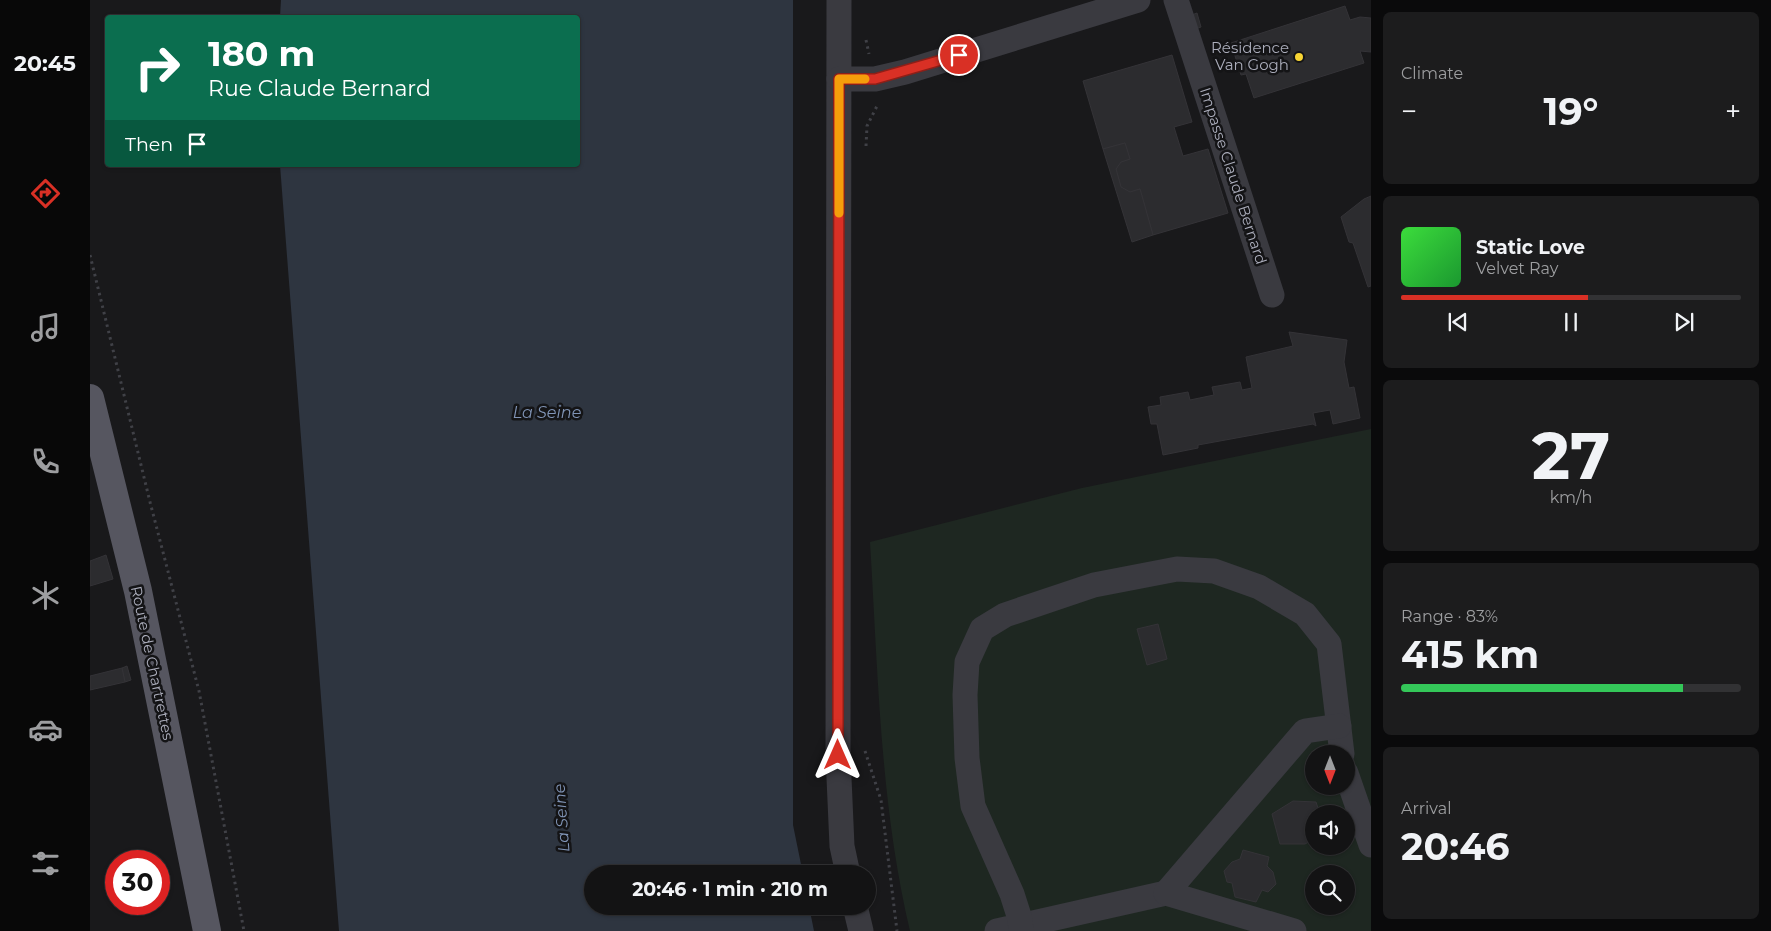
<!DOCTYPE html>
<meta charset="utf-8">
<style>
body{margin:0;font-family:Montserrat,sans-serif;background:#1c1c1d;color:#f1f3f6;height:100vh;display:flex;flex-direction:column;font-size:19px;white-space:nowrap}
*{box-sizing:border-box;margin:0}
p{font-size:16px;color:#9d9ea0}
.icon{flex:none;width:28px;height:28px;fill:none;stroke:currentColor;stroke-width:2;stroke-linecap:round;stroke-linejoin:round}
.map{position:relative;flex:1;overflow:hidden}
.drawer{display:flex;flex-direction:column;gap:12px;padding:12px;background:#0a0a0b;width:400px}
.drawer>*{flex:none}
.banner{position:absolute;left:15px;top:15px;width:475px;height:152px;border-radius:5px;box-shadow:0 1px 4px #0004,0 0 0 1px #323234;background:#0b6e4f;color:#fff;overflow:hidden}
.needle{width:32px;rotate:180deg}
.tools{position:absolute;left:1215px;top:745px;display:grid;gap:10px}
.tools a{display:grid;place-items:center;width:50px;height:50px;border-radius:50%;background:#131314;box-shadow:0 1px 4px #0004,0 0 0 1px #323234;font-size:25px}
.speed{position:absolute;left:15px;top:850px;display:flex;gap:10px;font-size:25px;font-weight:700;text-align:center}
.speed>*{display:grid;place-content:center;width:65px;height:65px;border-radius:50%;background:#131314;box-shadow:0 1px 4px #0004,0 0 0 1px #323234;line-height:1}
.speed .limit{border:8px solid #d22;background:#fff;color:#111}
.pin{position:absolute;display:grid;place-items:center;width:42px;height:42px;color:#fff;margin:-21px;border:2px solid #fff;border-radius:50%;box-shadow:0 1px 5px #0007}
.me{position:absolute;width:55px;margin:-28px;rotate:0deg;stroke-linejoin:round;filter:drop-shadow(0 0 4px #0008)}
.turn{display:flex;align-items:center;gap:18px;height:105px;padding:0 20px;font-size:22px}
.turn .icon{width:65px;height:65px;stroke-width:2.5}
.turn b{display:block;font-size:35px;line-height:42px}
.then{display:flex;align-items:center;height:48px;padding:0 20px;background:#0003;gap:10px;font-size:19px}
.big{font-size:38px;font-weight:700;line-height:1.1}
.drawer .card{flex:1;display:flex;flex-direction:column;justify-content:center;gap:8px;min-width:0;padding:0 18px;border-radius:8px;background:#1c1c1d}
.drawer .dial{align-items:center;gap:0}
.dial b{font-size:65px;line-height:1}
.song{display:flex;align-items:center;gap:15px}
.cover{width:60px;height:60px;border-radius:8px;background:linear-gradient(135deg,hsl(120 70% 55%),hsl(130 70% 35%))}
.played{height:5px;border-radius:2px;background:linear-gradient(90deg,#d93025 55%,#323234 55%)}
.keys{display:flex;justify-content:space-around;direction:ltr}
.heat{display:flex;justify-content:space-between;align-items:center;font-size:28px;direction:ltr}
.charge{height:8px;border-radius:4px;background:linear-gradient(90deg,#34c759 83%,#323234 0)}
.trip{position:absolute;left:494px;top:865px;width:292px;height:50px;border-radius:25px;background:#131314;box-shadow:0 1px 4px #0004,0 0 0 1px #323234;font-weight:700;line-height:50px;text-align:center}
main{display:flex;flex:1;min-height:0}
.tab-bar{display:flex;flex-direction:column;width:90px;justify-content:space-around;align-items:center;background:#080808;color:#9d9ea0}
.tab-bar .icon{width:35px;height:35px}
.tab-bar .selected{color:#d93025}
.tab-bar b{font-size:22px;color:#f1f3f6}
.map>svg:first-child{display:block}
.green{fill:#1e2721;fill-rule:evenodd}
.water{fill:#2e3540}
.building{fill:#2c2c2f;stroke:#343337}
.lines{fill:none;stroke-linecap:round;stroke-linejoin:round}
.path{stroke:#404147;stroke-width:3;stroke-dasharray:2.5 4;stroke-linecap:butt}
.minor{stroke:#3a3a40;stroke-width:25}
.major{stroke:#565660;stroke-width:28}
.route-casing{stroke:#8d1f18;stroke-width:12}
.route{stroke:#d93025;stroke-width:9}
.slow{stroke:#f59e0b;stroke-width:9}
.poi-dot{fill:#f8d534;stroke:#141416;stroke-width:2}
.labels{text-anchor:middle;stroke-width:5;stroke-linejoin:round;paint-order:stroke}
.poi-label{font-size:15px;fill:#abadbb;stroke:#141416;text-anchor:end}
.street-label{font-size:15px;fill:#abadbb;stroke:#141416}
.water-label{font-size:16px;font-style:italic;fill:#8195b7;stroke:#141416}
</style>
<main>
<nav class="tab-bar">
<b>20:45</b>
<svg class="icon selected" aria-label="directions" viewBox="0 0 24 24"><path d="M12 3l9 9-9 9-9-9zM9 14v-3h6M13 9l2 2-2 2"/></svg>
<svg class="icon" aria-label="music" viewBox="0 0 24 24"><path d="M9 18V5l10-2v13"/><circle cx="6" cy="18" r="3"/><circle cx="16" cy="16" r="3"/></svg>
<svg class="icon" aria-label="phone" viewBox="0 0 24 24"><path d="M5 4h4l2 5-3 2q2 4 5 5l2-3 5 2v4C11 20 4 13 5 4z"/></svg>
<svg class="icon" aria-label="climate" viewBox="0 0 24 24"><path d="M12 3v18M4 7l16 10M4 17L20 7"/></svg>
<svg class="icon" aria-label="car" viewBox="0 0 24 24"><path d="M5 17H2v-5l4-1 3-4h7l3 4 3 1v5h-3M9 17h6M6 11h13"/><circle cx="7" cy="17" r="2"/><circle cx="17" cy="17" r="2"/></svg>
<svg class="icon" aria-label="filters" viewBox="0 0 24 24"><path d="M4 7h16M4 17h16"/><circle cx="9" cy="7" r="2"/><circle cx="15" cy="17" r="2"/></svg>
</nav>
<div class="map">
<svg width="1281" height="931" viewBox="0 0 1281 931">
<rect width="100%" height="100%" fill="#19191b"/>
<path class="green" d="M 1281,429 L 1281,931 L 820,931 C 790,805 788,671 780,542 L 992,488 ZM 1224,754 L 1256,754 L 1256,786 L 1224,786 ZM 1224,814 L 1256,814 L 1256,846 L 1224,846 ZM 1224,874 L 1256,874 L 1256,906 L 1224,906 Z"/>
<path class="water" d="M 191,0 L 703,0 L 703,825 L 713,874 L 502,874 L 502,906 L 719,906 L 724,931 L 249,931 L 190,165 L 488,165 L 488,18 L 190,17 Z"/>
<g class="building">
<path d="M 1255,6 L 1260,20 L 1270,17 L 1281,18 L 1281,52 L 1270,51 L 1274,63 L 1164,98 L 1156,74 L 1151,75 L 1141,43 Z"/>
<path d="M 1107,13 L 1111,27 L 1103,30 L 1099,16 Z"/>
<path d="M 1082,55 L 1102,122 L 1084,127 L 1093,156 L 1118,149 L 1138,213 L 1063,235 L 1050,189 L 1040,192 L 1031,187 L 1026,169 L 1031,162 L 1040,159 L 1035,143 L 1013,149 L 993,81 Z"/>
<path d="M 1035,143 L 1040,159 L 1031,162 L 1026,169 L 1031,187 L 1040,192 L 1050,189 L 1063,235 L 1042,242 L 1013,149 Z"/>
<path d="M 1281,196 L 1281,286 L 1278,287 L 1263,243 L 1259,242 L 1251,217 L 1274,199 Z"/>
<path d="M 1199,332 L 1257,340 L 1254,362 L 1259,388 L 1264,387 L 1270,418 L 1243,424 L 1240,410 L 1223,413 L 1226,426 L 1223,424 L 1108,445 L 1108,448 L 1073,455 L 1067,424 L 1061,424 L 1058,407 L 1071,405 L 1070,397 L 1098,392 L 1100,400 L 1124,395 L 1122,387 L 1150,382 L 1152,390 L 1162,388 L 1156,357 L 1203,346 Z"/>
<path d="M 16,555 L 23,579 L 0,586 L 0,561 Z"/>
<path d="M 1068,624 L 1077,659 L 1057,665 L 1047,629 Z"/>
<path d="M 37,666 L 41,680 L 35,682 L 32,668 Z"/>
<path d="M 32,668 L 35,682 L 0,690 L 0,676 Z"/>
<path d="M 1203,801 L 1226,802 L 1230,814 L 1224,814 L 1224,839 L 1215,844 L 1190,844 L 1182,814 Z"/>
<path d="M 1153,850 L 1179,857 L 1177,866 L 1183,872 L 1186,884 L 1178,892 L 1172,890 L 1166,902 L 1145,897 L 1142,883 L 1137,882 L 1134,871 L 1142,862 L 1150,859 Z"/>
</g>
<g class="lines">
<g class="path">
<path d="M 776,40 L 779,54"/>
<path d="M 776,146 L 777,126 L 788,104"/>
<path d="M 0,255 L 60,502 L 109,691 L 154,931"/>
<path d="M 775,751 L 791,800 L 807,931"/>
</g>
<g class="minor">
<path d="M 749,0 L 748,755 L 752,846 L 758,874"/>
<path d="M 1086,0 L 1182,295"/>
<path d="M 749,79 L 785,79 L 815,72 L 1048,0"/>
<path d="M 1256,773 L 1281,845"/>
<path d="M 765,906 L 771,931"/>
<path d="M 907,931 L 1076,893"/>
<path d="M 931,931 L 930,919 L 922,894 L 883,806 L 877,758 L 875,695 L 877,662 L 892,629 L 915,615 L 1004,585 L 1087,569 L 1124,571 L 1169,587 L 1215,614 L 1239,644 L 1252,754"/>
<path d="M 1204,931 L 1076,893 L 1215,731 L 1249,726"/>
</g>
<path class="major" d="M 0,398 L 48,591 L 117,931"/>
</g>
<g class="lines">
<g class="route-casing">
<path id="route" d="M 748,755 L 749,79 L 785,79 L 869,55"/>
</g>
<use href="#route" class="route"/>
<path class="slow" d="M 749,213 L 749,79 L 775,79"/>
</g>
<circle class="poi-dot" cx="1209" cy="57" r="5"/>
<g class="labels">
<g class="poi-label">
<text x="1199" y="53">Résidence<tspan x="1199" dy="17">Van Gogh</tspan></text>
</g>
<g class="street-label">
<text transform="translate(1143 176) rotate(72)" y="5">Impasse Claude Bernard</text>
<text transform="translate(62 663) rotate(78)" y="5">Route de Chartrettes</text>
</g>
<g class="water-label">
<text x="457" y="418">La Seine</text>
<text transform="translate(471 818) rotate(-94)" y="6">La Seine</text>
</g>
</g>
</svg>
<div class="tools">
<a><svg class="needle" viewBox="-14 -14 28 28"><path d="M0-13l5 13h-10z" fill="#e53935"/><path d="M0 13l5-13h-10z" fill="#9d9ea0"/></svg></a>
<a><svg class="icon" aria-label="sound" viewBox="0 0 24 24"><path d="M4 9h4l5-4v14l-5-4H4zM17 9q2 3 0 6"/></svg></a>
<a><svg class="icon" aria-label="search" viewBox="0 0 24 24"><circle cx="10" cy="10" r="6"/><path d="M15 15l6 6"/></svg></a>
</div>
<div class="speed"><div class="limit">30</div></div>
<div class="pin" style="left:869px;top:55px;background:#d93025"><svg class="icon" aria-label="arrive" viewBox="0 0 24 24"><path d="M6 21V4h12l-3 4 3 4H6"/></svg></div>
<svg class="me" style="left:748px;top:755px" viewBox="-20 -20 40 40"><path d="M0-17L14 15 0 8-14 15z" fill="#d93025" stroke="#fff" stroke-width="4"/></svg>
<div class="trip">20:46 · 1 min · 210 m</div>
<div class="banner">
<div class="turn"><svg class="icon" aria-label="right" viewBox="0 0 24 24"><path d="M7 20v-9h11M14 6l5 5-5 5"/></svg><div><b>180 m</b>Rue Claude Bernard</div></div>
<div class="then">Then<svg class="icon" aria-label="arrive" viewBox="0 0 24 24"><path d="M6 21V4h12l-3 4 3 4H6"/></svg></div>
</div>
</div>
<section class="drawer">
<div class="card"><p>Climate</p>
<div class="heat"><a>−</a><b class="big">19°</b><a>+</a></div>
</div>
<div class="card">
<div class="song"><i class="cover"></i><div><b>Static Love</b><p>Velvet Ray</p></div></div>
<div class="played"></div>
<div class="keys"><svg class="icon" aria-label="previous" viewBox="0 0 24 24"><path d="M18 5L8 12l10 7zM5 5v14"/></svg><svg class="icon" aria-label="pause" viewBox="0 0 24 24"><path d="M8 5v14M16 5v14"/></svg><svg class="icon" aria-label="next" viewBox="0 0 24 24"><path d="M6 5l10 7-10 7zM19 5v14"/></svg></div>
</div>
<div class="card dial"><b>27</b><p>km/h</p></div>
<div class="card"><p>Range · 83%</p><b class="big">415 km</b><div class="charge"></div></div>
<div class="card"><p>Arrival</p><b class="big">20:46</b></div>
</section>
</main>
